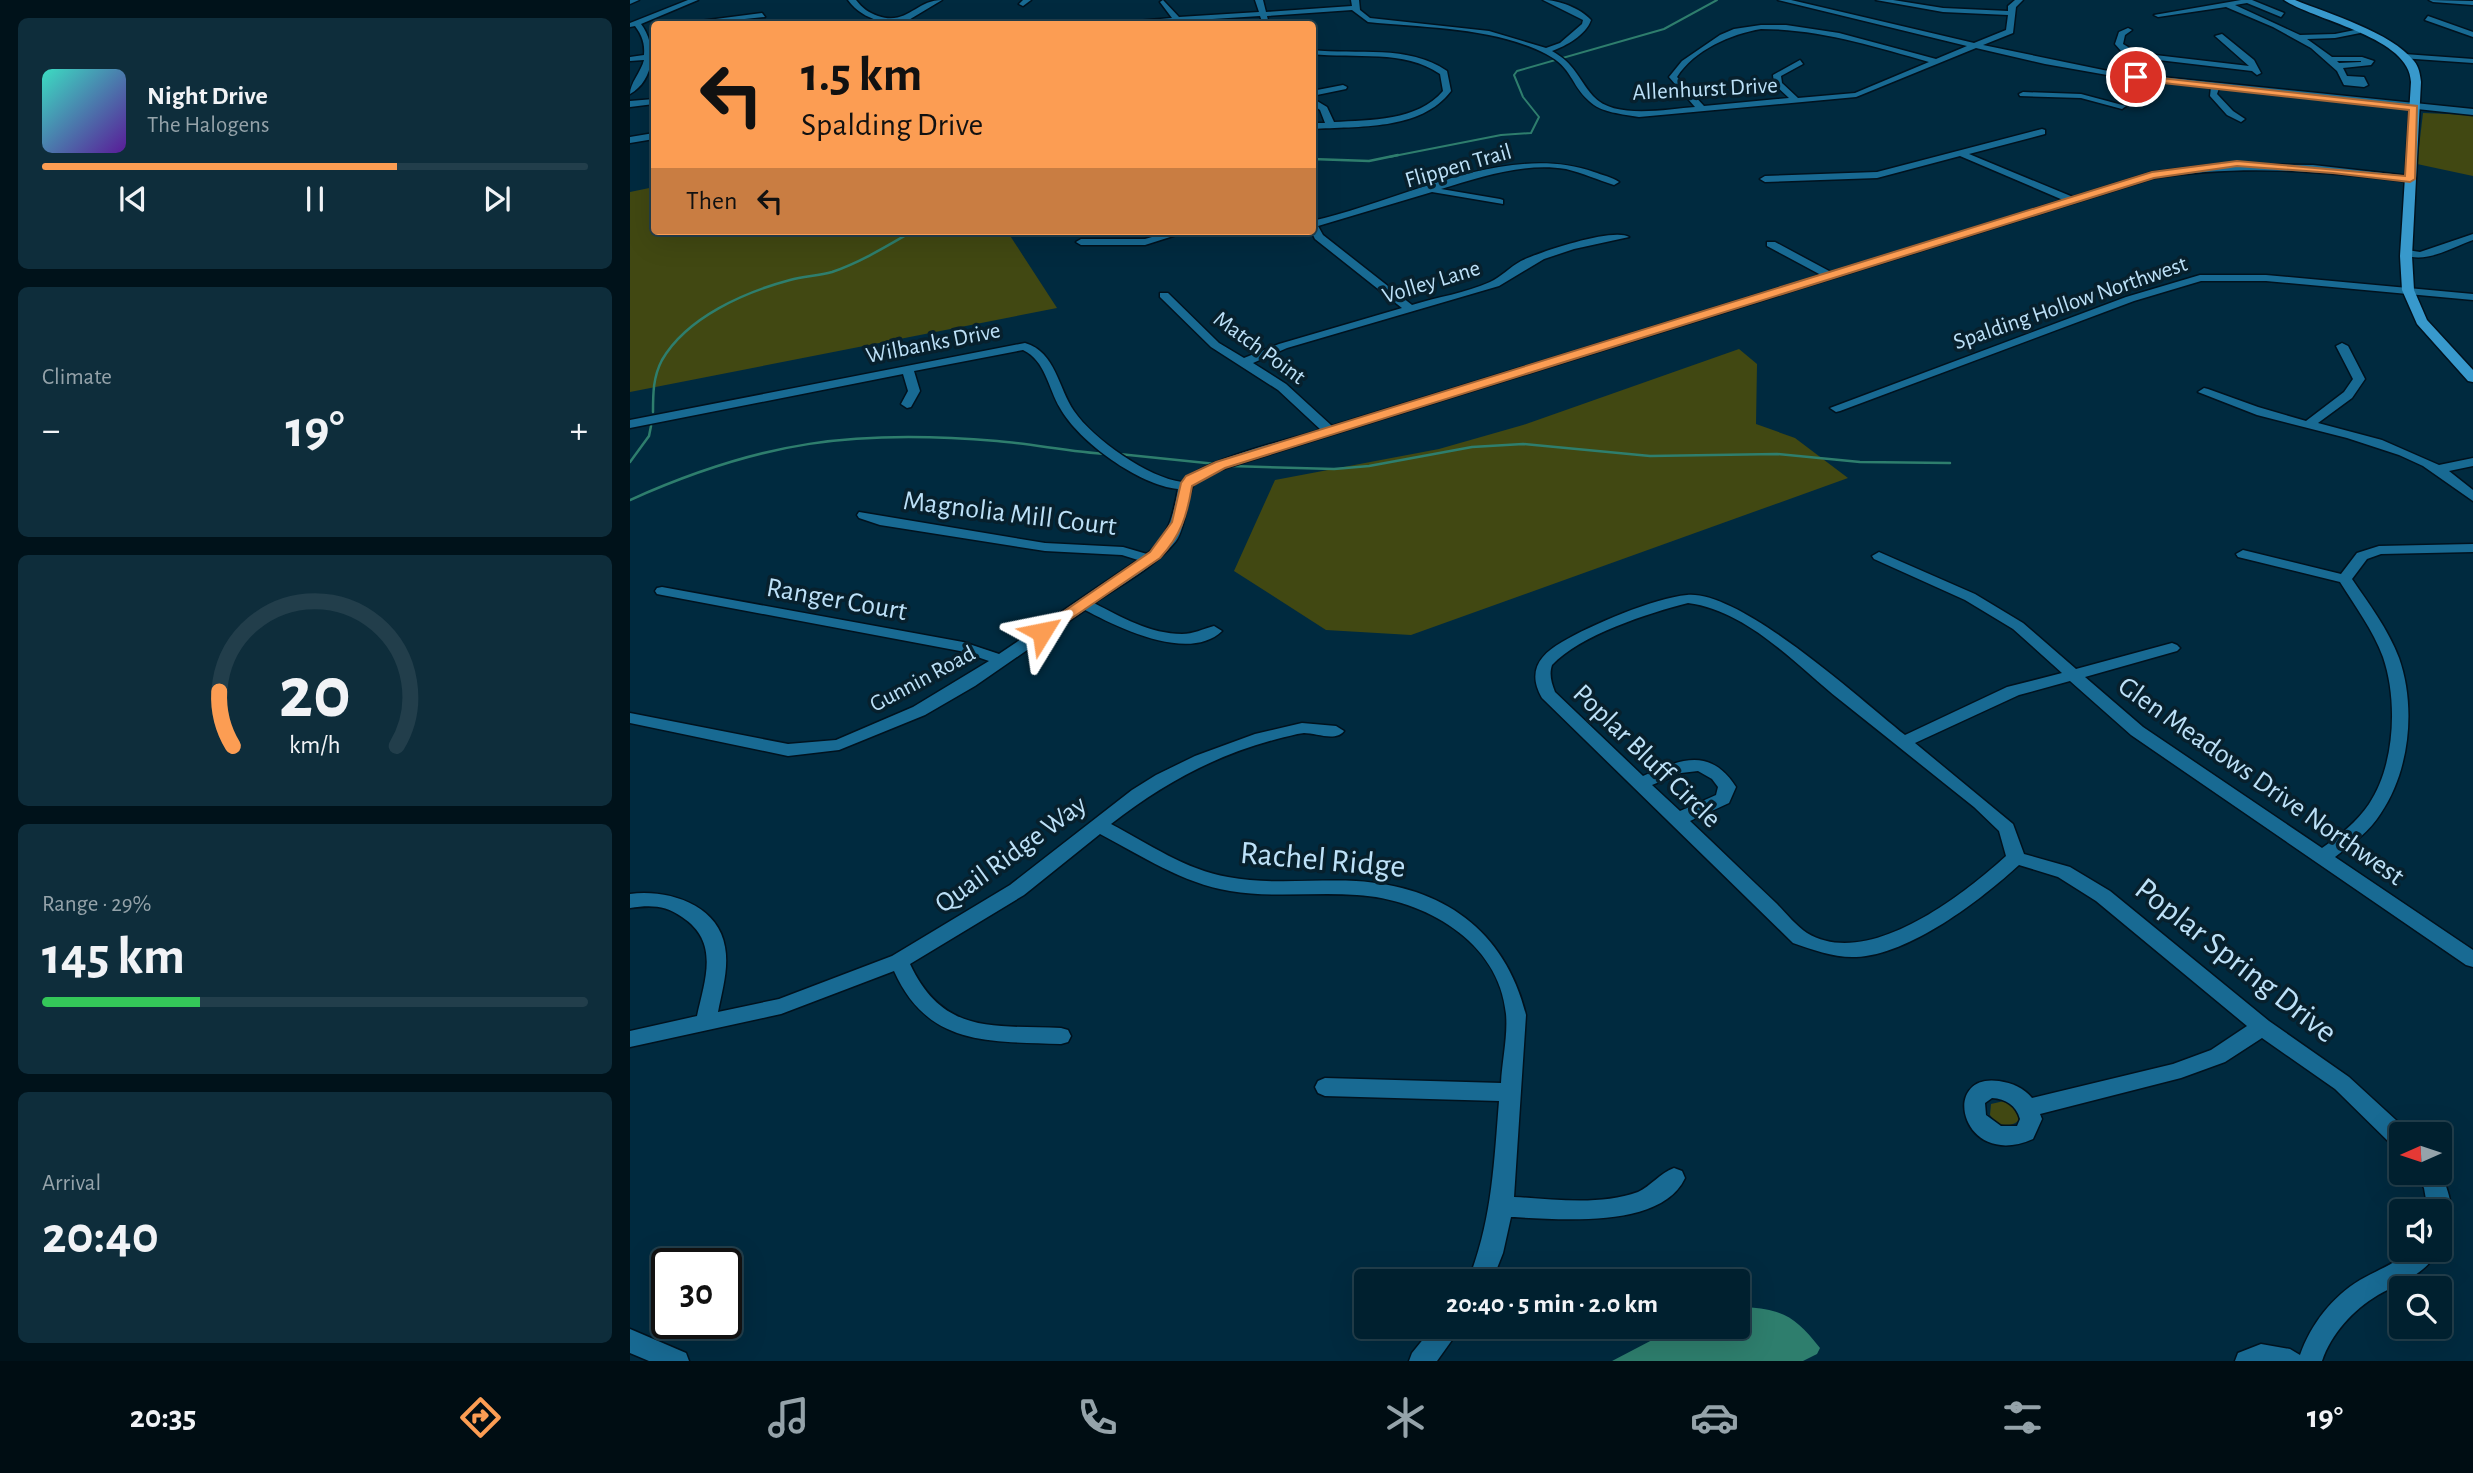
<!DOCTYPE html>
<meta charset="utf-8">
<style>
body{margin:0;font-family:"Alegreya Sans",sans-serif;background:#0e2d3b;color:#f1f3f6;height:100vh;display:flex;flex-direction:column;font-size:26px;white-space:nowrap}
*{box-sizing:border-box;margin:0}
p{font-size:23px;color:#95a3aa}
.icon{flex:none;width:38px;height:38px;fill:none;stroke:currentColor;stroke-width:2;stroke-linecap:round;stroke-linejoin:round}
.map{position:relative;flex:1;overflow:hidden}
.details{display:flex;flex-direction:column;gap:18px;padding:18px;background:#00121a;width:630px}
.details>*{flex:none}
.guide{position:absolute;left:21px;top:21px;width:665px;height:214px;border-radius:7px;box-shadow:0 7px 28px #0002,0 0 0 2px #223e4b;background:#fc9d53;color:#111;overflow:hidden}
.needle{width:46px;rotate:267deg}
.buttons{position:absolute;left:1759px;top:1122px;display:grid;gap:14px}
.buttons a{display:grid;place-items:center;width:63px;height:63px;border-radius:7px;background:#00202f;box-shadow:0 7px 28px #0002,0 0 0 2px #223e4b;font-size:35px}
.speed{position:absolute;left:21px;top:1248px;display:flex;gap:14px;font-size:35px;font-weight:700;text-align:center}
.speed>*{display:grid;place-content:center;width:91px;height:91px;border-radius:50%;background:#00202f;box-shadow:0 7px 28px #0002,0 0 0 2px #223e4b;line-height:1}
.speed .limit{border:4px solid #111;border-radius:10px;background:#fff;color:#111}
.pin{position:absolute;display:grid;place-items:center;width:60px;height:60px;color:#fff;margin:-30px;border:4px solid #fff;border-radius:50%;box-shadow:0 2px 7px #0007}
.me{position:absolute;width:77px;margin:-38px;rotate:55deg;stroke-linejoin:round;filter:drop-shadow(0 0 5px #0008)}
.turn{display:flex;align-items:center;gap:24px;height:147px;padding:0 35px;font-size:32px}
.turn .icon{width:91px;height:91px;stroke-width:2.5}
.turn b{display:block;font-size:49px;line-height:60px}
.then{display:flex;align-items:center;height:66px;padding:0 35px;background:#0003;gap:14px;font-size:26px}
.big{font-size:52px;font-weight:700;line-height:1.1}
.details .widget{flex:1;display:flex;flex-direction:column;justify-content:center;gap:10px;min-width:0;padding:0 24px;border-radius:10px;background:#0e2d3b}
.details .dial{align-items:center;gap:0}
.dial svg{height:182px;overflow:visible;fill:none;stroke:#223e4b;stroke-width:7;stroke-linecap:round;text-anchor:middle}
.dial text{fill:#f1f3f6;stroke:none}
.song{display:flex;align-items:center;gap:21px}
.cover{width:84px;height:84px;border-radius:10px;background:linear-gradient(135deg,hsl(170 70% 55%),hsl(270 70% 35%))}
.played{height:7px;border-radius:4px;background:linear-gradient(90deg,#fc9d53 65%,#223e4b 65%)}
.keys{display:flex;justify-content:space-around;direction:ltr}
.heat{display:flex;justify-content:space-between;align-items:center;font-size:38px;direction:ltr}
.charge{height:10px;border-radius:5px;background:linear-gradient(90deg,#34c759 29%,#223e4b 0)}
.trip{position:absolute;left:724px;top:1269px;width:396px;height:70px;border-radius:7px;background:#00202f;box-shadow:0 7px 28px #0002,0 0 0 2px #223e4b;font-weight:700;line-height:70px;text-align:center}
.tabs{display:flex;height:112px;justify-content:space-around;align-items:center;background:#000d13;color:#95a3aa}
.tabs .icon{width:49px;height:49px}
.tabs .current{color:#fc9d53}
.tabs b{font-size:32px;color:#f1f3f6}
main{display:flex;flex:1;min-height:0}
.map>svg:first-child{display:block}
.green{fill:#414812}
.water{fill:#2e7e6d}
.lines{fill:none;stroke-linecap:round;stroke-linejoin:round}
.stream-far1{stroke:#2e7e6d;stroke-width:2}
.stream{stroke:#2e7e6d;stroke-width:2.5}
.minor-casing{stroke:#00121e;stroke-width:3}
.major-casing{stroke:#00121e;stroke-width:3}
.minor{fill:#186a93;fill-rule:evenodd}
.major{fill:#3899cc;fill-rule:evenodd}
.route{fill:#fc9d53;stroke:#a46636;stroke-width:2}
.labels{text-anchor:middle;stroke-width:7;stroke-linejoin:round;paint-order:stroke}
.far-street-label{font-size:23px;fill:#bde1f8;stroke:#07202d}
.street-label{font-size:28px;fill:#bde1f8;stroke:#07202d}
.near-street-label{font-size:33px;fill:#bde1f8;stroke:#07202d}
</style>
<main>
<section class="details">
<div class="widget">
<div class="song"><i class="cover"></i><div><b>Night Drive</b><p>The Halogens</p></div></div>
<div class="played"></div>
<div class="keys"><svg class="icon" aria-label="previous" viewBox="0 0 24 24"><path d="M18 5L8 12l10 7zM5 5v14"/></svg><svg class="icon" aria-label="pause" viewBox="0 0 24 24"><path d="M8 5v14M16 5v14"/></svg><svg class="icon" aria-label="next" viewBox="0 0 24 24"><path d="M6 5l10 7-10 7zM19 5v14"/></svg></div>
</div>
<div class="widget"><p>Climate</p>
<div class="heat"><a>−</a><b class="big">19°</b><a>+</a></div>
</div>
<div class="widget dial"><svg viewBox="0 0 100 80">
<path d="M14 69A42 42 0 1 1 86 69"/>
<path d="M14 69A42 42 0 0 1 8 45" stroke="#fc9d53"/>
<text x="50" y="56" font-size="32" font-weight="700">20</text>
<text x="50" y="72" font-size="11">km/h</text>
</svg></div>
<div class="widget"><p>Range · 29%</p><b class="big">145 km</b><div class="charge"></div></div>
<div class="widget"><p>Arrival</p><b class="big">20:40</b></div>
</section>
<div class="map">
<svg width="1843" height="1361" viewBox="0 0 1843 1361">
<rect width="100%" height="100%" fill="#002a3f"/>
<g class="green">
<path d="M 1793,113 L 1843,115 L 1843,176 L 1787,164 Z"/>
<path d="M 24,187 L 24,231 L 377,231 L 427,308 L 0,392 L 0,192 Z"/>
<path d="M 1109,349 L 1127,364 L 1126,424 L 1165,438 L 1218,478 L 781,635 L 696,630 L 604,571 L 645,480 L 809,449 L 893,425 Z"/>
<path d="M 1374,1101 C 1383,1104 1390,1111 1388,1121 C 1378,1129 1367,1125 1360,1115 L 1361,1104 Z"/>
</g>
<path class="water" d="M 1116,1307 C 1155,1310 1166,1318 1190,1348 L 1187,1354 L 1173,1361 L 982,1361 L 1047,1327 L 1108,1326 L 1108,1308 Z"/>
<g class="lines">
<path class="stream-far1" d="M 759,157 L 871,135 L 901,133 L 909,117 L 893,97 L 884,75 L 887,71 L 1034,29 L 1087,0"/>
<g class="stream">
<path d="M 682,159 L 739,161 L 768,155"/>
<path d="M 23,412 C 23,394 23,377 32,360 C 57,317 115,292 160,280 C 174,276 188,276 202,272 C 231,262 257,246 283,231"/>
<path d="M 489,454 L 586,464"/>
<path d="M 0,462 L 19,436 L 21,426"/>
<path d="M 601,466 L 704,469 L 739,466 L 842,447 L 893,444 L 1020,456 L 1147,454 L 1230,462 L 1320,463"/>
<path d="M 0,500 C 131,441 225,429 367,441 C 404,444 441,452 478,454"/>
</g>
<g class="minor-casing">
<g id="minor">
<path d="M 0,0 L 9,0 L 0,4 Z"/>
<path d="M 58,0 L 68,0 L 11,24 C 27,45 25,80 0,94 C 0,83 11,72 14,60 L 0,61 L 0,57 L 14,55 C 15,44 12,35 5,26 L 0,27 L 0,23 Z"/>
<path d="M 218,0 L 226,0 C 232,8 239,13 248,16 C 277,26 286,0 312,0 L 277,21 L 298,22 L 301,24 C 271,24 238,27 218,0 Z"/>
<path d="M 393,0 L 401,0 L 393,6 L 389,4 Z"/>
<path d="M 533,0 L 549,17 L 629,12 L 625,0 L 633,0 L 636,12 L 722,6 L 721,0 L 729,0 L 730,10 L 740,18 L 859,31 L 916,48 L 930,43 L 952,24 L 953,20 L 913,0 C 929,0 950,8 961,20 C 956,35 936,46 922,51 C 945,64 947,77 963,96 C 984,120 1037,109 1065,107 L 1039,77 L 1052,61 L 1090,35 L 1104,29 L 1131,25 L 1156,25 L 1209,33 L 1306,59 L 1337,46 L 1148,0 L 1161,0 L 1344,43 L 1376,30 L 1378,15 L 1313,12 L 1246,0 L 1263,0 L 1313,8 L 1378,11 L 1378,6 L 1385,0 L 1393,0 L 1386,7 L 1383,33 L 1353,45 L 1483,72 L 1843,109 L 1843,115 L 1589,88 L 1587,94 L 1603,111 L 1615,119 L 1611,122 L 1597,115 L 1580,96 L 1581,87 L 1483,76 L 1415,64 L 1346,48 L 1226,97 L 1009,117 C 993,114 971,113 959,101 C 940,84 943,68 916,54 C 863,27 796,28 738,22 L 722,10 L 637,16 L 639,24 L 633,24 L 630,16 L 503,24 L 472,24 L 542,18 L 530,2 ZM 1131,29 C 1189,29 1243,46 1299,62 L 1225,93 L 1168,98 L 1152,83 L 1151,76 L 1173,64 L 1170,60 L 1143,75 L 1144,84 L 1159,98 L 1074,106 L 1047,77 C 1064,50 1101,34 1131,29 Z"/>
<path d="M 1611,0 L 1622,0 L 1654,13 L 1651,17 L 1617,3 L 1605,5 L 1670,35 L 1705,34 L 1730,29 L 1730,33 L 1705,38 L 1677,39 L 1702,57 L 1732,57 L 1744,61 L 1741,65 L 1713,68 L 1717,76 L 1734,77 L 1738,85 L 1734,87 L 1714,85 L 1707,71 L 1681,48 L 1643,27 L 1596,7 L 1528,17 L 1524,15 ZM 1707,61 L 1731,61 L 1731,62 L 1709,63 Z"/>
<path d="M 1799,0 L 1843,1 L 1843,5 L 1803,2 Z"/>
<path d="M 132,13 L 135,17 L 66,24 L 47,24 Z"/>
<path d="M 1798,16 L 1843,32 L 1843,37 L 1795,20 Z"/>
<path d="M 1498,28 L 1502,30 L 1495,35 L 1493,44 L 1508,53 L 1619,66 L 1585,36 L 1592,34 L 1624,60 L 1631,73 L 1627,75 L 1622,71 L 1503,57 L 1492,52 L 1485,44 L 1489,32 Z"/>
<path d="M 682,50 C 727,55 778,44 817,71 L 821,91 C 791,131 728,126 682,129 L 682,123 L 695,123 L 690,110 L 682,104 L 682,98 L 697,107 L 704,122 C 740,120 788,121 813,91 L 810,74 C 774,49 725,59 682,54 Z"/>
<path d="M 1774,54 L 1843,59 L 1843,63 L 1771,58 Z"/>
<path d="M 713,85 L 717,87 L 716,89 L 682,96 L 682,91 Z"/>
<path d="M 1393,92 L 1451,94 L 1496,106 L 1492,109 L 1451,98 L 1390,96 L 1389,94 Z"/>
<path d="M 24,99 L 24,104 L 0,107 L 0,101 Z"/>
<path d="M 1412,129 L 1415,130 L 1415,134 L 1339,154 L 1443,197 L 1523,172 L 1589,164 L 1683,165 L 1780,176 L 1785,179 L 1780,182 C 1694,171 1611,164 1524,178 L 596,468 C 586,472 575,476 566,481 C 557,488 557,526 546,541 C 525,567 492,584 464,603 C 491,617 521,634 552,634 C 563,634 573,629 584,626 L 592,631 C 559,663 487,627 455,610 L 345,686 L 295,715 L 209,750 L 158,756 L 0,723 L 0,713 L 158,744 L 206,740 L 283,707 L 359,661 L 330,651 L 32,595 L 27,594 L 25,591 L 27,588 L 32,587 L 333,642 L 369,654 L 508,560 L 492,555 L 415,551 L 250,525 L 229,518 L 227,515 L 229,512 L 415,543 L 493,547 L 517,554 C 539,536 543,516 548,489 C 509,485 449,442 430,408 C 418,388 416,361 393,350 L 284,371 L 290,391 L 281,407 L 277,408 L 271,404 L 278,391 L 273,374 L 0,428 L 0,420 L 395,343 C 426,352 428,388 444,411 C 463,439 519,478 552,482 C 571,460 660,439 691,430 L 648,390 L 581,347 L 530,297 L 530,293 L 538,293 L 589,343 L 614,358 L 649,344 L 772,308 L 685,239 L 681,231 L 682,221 C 770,202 875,141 964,172 C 972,175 982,177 989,182 L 984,185 C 968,180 953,173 936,169 C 895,162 850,177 811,189 L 870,199 L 873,200 L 873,204 L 802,192 L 688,226 L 693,235 L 782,305 C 807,297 836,293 860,282 C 871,277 880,267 891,261 C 909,252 984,227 999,237 L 944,249 L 914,259 L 869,286 L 657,348 L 623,363 L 656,384 L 702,426 L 1191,275 L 1137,246 L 1137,242 L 1145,242 L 1201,272 L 1433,200 L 1330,156 L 1247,178 L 1135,182 L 1130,179 L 1135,176 L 1247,172 Z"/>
<path d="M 24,133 L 24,139 L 0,143 L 0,137 Z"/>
<path d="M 543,231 L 559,231 L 515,245 L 451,245 L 446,242 L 451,239 L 515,239 Z"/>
<path d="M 1843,234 L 1843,240 C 1823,247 1792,266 1772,253 L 1777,250 L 1790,252 Z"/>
<path d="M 1570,275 L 1636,275 L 1843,294 L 1843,300 L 1636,281 L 1571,281 L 1504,301 L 1210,411 L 1206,412 L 1200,408 L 1496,297 Z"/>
<path d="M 1712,343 L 1718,346 L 1735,379 L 1722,398 L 1688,423 L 1752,440 L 1809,465 L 1843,458 L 1843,466 L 1819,471 L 1843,490 L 1843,501 L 1793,466 L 1769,455 L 1717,438 L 1627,415 L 1568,392 L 1574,388 L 1578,389 L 1628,407 L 1676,421 L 1714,392 L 1723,379 L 1706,346 Z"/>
<path d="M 1843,544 L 1843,552 L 1751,554 L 1737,559 L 1722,579 C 1739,604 1758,629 1769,658 C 1786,706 1780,770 1751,813 C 1740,831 1722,844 1705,857 L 1843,950 L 1843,967 L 1836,965 L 1501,735 L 1440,681 L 1389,695 L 1285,743 L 1383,824 L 1394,854 L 1440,867 L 1480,891 L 1639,1021 L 1719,1077 L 1779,1132 L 1771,1134 L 1771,1148 L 1763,1146 L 1705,1089 L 1632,1038 L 1595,1062 L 1551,1078 L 1410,1114 L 1412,1119 L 1403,1139 C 1331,1171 1309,1072 1369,1081 C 1382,1083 1394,1088 1402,1098 L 1543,1064 L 1581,1050 L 1617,1026 L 1466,901 L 1428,877 L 1389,865 C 1351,900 1279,955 1226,957 C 1205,958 1183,950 1163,943 L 912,698 C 897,672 909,655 932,642 C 961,625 1024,598 1057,595 C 1111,590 1230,699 1275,735 L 1377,687 L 1432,673 L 1383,629 L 1335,600 L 1244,559 L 1242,556 L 1249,552 L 1345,594 L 1393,623 L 1446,669 L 1542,643 L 1547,645 L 1550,648 L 1547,651 L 1455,677 L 1513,727 L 1692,848 C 1709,836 1727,822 1739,804 C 1765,765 1768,701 1753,657 C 1743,630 1725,606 1710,582 L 1608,557 L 1606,554 L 1613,550 L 1711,574 L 1727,553 L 1749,546 ZM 1058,603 C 1118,611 1165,664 1210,700 C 1255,736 1299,771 1344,807 L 1369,831 L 1376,856 C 1333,895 1238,970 1177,933 C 1166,926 1155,912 1146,903 C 1117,876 1089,848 1060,821 L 1099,803 L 1106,787 C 1080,746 1049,760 1013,776 L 925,692 C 921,682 919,674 922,665 C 950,635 1019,613 1058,603 ZM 1068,771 L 1082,779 L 1088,787 L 1086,795 L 1050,811 L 1022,785 L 1051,773 ZM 1362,1098 C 1376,1099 1386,1105 1390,1119 L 1387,1126 L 1371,1126 L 1356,1115 L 1355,1103 Z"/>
<path d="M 672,723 L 706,726 L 714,731 C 706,742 686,733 674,733 C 665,734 656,737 647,739 C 585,755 531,785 481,824 C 519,844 556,870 598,877 C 640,885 683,879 726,881 C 812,886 875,930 896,1015 L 884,1197 C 923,1199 970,1206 1008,1192 C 1021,1186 1030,1173 1044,1168 L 1052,1171 L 1055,1178 C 1031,1230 927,1219 881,1217 L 873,1253 L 862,1281 L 838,1281 C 862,1221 864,1164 869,1101 L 695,1096 L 688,1093 L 685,1087 L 688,1081 L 695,1078 L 871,1083 C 872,1061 878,1036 876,1014 C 869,941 794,899 727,895 C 685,892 642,898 600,891 C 552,883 512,856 470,834 L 394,895 L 280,964 C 313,1035 363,1025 431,1028 L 438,1030 L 441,1036 L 438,1042 L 431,1044 C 359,1041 298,1047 264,971 L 151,1014 L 0,1047 L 0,1031 L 67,1016 C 75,979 90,942 52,917 C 35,905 20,905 0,908 L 0,894 C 37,889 88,904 95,947 C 99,968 92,991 88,1012 L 149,999 L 262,956 L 380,885 L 502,790 L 526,775 L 565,756 L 625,734 Z"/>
<path d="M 1785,1172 L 1809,1172 C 1820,1189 1827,1221 1818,1239 L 1810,1242 L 1810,1211 L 1798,1211 L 1794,1188 Z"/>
<path d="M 1782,1250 L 1808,1250 C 1796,1275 1769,1283 1748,1295 C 1723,1310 1701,1334 1692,1361 L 1605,1361 L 1608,1353 L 1631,1344 L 1660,1349 L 1670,1355 C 1681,1324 1702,1297 1730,1280 C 1748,1270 1766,1263 1782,1250 Z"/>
<path d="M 804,1326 L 832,1326 L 807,1361 L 779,1361 L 782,1353 Z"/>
<path d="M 0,1329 L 56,1353 L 59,1361 L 19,1361 L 0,1353 Z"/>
</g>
</g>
<g class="major-casing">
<path id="major" d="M 1654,0 L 1665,0 C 1699,14 1761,32 1784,61 C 1789,67 1790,74 1791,82 L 1782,256 L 1784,290 L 1797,320 L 1843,370 L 1843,382 L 1838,381 L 1787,324 L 1772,290 L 1770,256 L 1781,82 C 1780,37 1685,21 1654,0 Z"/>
</g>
<use href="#minor" class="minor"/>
<use href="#major" class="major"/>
</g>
<path class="route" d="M 1503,75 L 1787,106 L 1785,179 L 1780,182 L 1703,173 L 1607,166 L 1524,178 L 595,468 L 562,486 C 557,516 551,535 530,558 L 417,635 L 407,635 L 404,632 L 520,552 L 542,522 L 551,483 L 556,476 L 586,462 L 1522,172 L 1607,161 L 1775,176 L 1779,110 L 1506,80 Z"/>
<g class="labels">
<g class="far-street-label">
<text transform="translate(1075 88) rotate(-3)" y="8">Allenhurst Drive</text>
<text transform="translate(828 165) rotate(-16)" y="8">Flippen Trail</text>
<text transform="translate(801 281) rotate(-17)" y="8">Volley Lane</text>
<text transform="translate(1440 302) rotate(-19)" y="8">Spalding Hollow Northwest</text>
<text transform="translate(303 342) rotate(-11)" y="8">Wilbanks Drive</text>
<text transform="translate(630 347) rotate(36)" y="8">Match Point</text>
<text transform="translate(292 678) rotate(-28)" y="8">Gunnin Road</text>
</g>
<g class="street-label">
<text transform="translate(380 512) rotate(7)" y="10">Magnolia Mill Court</text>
<text transform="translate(207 598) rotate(10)" y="10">Ranger Court</text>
<text transform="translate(1018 755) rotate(44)" y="10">Poplar Bluff Circle</text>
<text transform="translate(1632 780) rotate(35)" y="10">Glen Meadows Drive Northwest</text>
<text transform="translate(380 853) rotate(-36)" y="10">Quail Ridge Way</text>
</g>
<g class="near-street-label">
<text transform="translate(693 858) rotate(5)" y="12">Rachel Ridge</text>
<text transform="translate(1607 959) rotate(38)" y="12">Poplar Spring Drive</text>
</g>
</g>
</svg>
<div class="buttons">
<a><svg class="needle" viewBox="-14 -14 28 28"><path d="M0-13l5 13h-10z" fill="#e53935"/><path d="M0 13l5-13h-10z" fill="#95a3aa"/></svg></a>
<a><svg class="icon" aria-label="sound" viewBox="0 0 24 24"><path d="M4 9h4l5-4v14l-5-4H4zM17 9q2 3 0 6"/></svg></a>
<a><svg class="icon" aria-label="search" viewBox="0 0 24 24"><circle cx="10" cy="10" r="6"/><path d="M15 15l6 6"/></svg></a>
</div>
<div class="speed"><div class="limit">30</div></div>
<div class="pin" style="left:1506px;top:77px;background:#d93025"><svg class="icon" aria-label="arrive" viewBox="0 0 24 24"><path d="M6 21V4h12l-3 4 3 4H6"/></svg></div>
<svg class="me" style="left:412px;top:632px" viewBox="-20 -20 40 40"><path d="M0-17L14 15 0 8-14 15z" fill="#fc9d53" stroke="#fff" stroke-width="4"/></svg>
<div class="trip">20:40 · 5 min · 2.0 km</div>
<div class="guide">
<div class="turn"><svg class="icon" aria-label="left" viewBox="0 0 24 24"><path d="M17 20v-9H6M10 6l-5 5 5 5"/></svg><div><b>1.5 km</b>Spalding Drive</div></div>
<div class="then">Then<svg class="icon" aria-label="left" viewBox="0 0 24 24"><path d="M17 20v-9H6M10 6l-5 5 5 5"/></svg></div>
</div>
</div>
</main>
<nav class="tabs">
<b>20:35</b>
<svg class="icon current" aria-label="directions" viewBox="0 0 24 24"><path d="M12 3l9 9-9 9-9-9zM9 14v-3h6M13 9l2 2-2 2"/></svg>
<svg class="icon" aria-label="music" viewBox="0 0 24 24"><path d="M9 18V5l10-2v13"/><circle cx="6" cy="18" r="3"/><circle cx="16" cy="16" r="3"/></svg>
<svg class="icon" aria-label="phone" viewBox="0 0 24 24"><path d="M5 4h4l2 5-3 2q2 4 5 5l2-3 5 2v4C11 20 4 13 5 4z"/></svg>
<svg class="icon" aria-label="climate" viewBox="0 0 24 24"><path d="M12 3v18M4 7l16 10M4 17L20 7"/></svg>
<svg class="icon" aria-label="car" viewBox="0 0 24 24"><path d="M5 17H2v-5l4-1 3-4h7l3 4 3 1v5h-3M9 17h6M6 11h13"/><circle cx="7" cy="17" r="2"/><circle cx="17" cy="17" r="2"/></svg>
<svg class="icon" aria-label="filters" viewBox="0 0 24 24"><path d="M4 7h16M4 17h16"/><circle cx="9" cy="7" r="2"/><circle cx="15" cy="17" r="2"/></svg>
<b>19°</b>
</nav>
